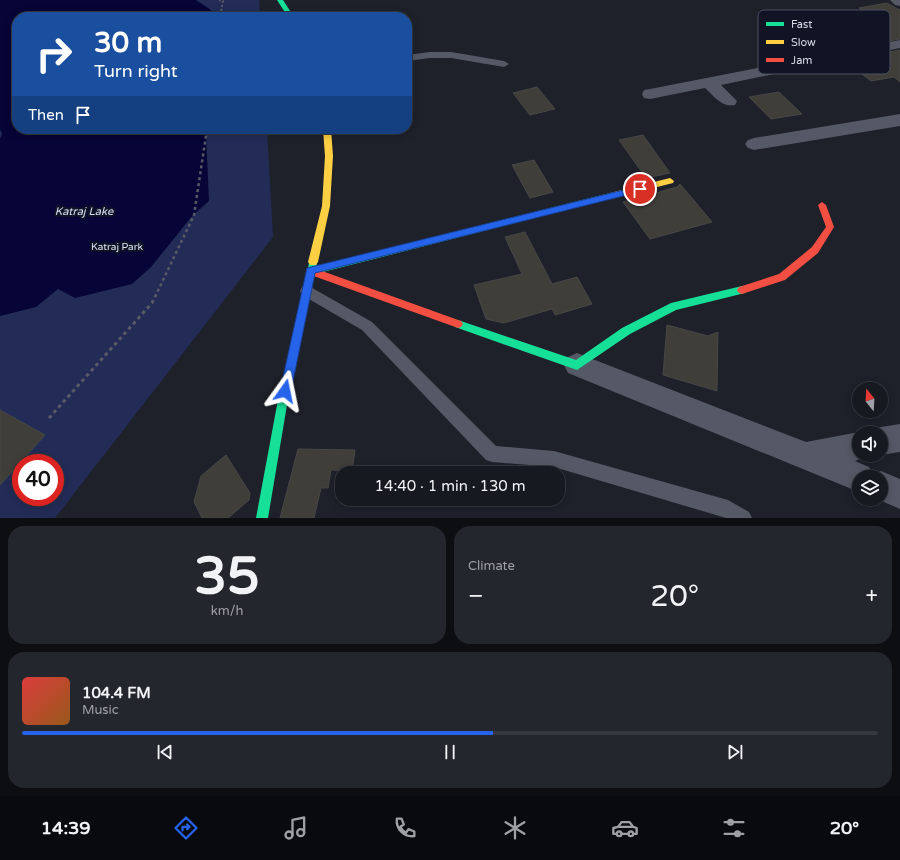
<!DOCTYPE html>
<meta charset="utf-8">
<style>
body{margin:0;font-family:"Varela Round",sans-serif;background:#23262d;color:#f1f3f6;height:100vh;display:flex;flex-direction:column;font-size:15px;white-space:nowrap}
*{box-sizing:border-box;margin:0}
p{font-size:13px;color:#9ea0a5}
.icon{flex:none;width:22px;height:22px;fill:none;stroke:currentColor;stroke-width:2;stroke-linecap:round;stroke-linejoin:round}
.map{position:relative;height:518px;overflow:hidden}
.panel{display:flex;flex-direction:column;gap:8px;padding:8px;background:#0c0e12;flex:1}
.panel>*{flex:none}
.hud{position:absolute;left:12px;top:12px;width:400px;height:122px;border-radius:16px;box-shadow:0 2px 10px #0003,0 0 0 1px #35383e;background:#1a4fa0;color:#fff;overflow:hidden}
.needle{width:26px;rotate:342deg}
.controls{position:absolute;left:852px;top:382px;display:grid;gap:8px}
.controls a{display:grid;place-items:center;width:36px;height:36px;border-radius:50%;background:#161920;box-shadow:0 2px 10px #0003,0 0 0 1px #35383e;font-size:20px}
.speed{position:absolute;left:12px;top:454px;display:flex;gap:8px;font-size:20px;font-weight:700;text-align:center}
.speed>*{display:grid;place-content:center;width:52px;height:52px;border-radius:50%;background:#161920;box-shadow:0 2px 10px #0003,0 0 0 1px #35383e;line-height:1}
.speed .limit{border:6px solid #d22;background:#fff;color:#111}
.pin{position:absolute;display:grid;place-items:center;width:34px;height:34px;color:#fff;margin:-17px;border:2px solid #fff;border-radius:50%;box-shadow:0 1px 4px #0007}
.me{position:absolute;width:44px;margin:-22px;rotate:12deg;stroke-linejoin:round;filter:drop-shadow(0 0 3px #0008)}
.turn{display:flex;align-items:center;gap:14px;height:84px;padding:0 16px;font-size:18px}
.turn .icon{width:52px;height:52px;stroke-width:2.5}
.turn b{display:block;font-size:28px;line-height:34px}
.then{display:flex;align-items:center;height:38px;padding:0 16px;background:#0003;gap:8px;font-size:15px}
.big{font-size:30px;font-weight:600;line-height:1.1}
.panel .card{flex:1;display:flex;flex-direction:column;justify-content:center;gap:6px;min-width:0;padding:0 14px;border-radius:16px;background:#23262d}
.panel .dial{align-items:center;gap:0}
.dial b{font-size:52px;line-height:1}
.song{display:flex;align-items:center;gap:12px}
.cover{width:48px;height:48px;border-radius:6px;background:linear-gradient(135deg,hsl(0 70% 55%),hsl(30 70% 35%))}
.played{height:4px;border-radius:2px;background:linear-gradient(90deg,#2563eb 55%,#35383e 55%)}
.keys{display:flex;justify-content:space-around;direction:ltr}
.heat{display:flex;justify-content:space-between;align-items:center;font-size:22px;direction:ltr}
.panel .tiles{flex:1;display:grid;gap:8px;grid-template-columns:1fr 1fr}
.card:last-child{grid-column:span 2}
.trip{position:absolute;left:335px;top:466px;width:230px;height:40px;border-radius:16px;background:#161920;box-shadow:0 2px 10px #0003,0 0 0 1px #35383e;font-weight:600;line-height:40px;text-align:center}
.tabs{display:flex;height:64px;justify-content:space-around;align-items:center;background:#090a0d;color:#9ea0a5}
.tabs .icon{width:28px;height:28px}
.tabs .current{color:#2563eb}
.tabs b{font-size:18px;color:#f1f3f6}
.map>svg:first-child{display:block}
.green{fill:#232c57;fill-rule:evenodd}
.water{fill:#070437}
.building{fill:#403e39;stroke:#474747}
.lines{fill:none;stroke-linecap:round;stroke-linejoin:round}
.path-far2{stroke:#585b65;stroke-width:2;stroke-dasharray:2 2;stroke-linecap:butt}
.path-far1{stroke:#585b65;stroke-width:2.5;stroke-dasharray:3 3;stroke-linecap:butt}
.path{stroke:#585b65;stroke-width:3;stroke-dasharray:3.5 3.5;stroke-linecap:butt}
.lane{fill:#555965;fill-rule:evenodd}
.street{fill:#555965;fill-rule:evenodd}
.fast{fill:#16e098;fill-rule:evenodd}
.slow{fill:#ffcf43;fill-rule:evenodd}
.jam{fill:#f24e42;fill-rule:evenodd}
.route{fill:#2563eb;stroke:#184099}
.labels{text-anchor:middle;stroke-width:4;stroke-linejoin:round;paint-order:stroke}
.park-label{font-size:10px;fill:#dae1f7;stroke:#101425}
.water-label{font-size:11px;font-style:italic;fill:#d9e0f6;stroke:#101425}
.key{fill:#101425;stroke:#4c5060;stroke-width:1}
.key-label{font-size:11px;fill:#d8dce8}
</style>
<div class="map">
<svg width="900" height="518" viewBox="0 0 900 518">
<rect width="100%" height="100%" fill="#1e212a"/>
<path class="green" d="M 0,0 L 259,0 L 260,17 L 17,17 L 17,129 L 267,129 L 273,237 L 55,518 L 0,518 ZM 21,463 L 55,463 L 55,497 L 21,497 Z"/>
<path class="water" d="M 0,0 L 196,0 L 211,10 L 212,17 L 17,17 L 17,129 L 200,129 L 206,135 L 209,201 L 193,215 L 151,267 L 132,284 L 75,298 L 58,289 L 36,307 L 0,316 L 0,139 L 2,134 L 0,129 Z"/>
<g class="building">
<path d="M 887,3 L 900,10 L 900,39 L 859,47 L 839,29 L 888,26 L 859,8 Z"/>
<path d="M 900,50 L 900,82 L 894,77 L 871,81 L 850,65 L 875,61 L 869,56 Z"/>
<path d="M 537,87 L 555,109 L 530,115 L 513,93 Z"/>
<path d="M 779,92 L 802,114 L 771,119 L 749,97 Z"/>
<path d="M 643,135 L 670,173 L 646,178 L 619,140 Z"/>
<path d="M 534,160 L 553,192 L 530,198 L 512,165 Z"/>
<path d="M 680,184 L 712,222 L 650,239 L 623,202 L 677,187 Z"/>
<path d="M 525,232 L 552,284 L 577,277 L 592,304 L 555,315 L 552,309 L 504,323 L 486,319 L 474,285 L 522,274 L 505,237 Z"/>
<path d="M 667,325 L 708,336 L 718,332 L 717,391 L 663,375 Z"/>
<path d="M 0,410 L 45,435 L 0,485 Z"/>
<path d="M 298,449 L 355,450 L 352,471 L 331,470 L 328,488 L 321,488 L 314,518 L 280,518 Z"/>
<path d="M 226,455 L 250,493 L 249,500 L 228,518 L 202,518 L 194,502 L 201,476 Z"/>
</g>
<g class="lines">
<path class="path-far2" d="M 219,0 L 223,1 L 220,17"/>
<path class="path-far1" d="M 155,297 L 194,215 L 207,129"/>
<path class="path" d="M 49,418 L 152,303 L 155,296"/>
<g class="lane">
<path d="M 430,52 L 451,52 L 504,61 L 509,64 L 504,67 L 451,58 L 430,58 L 407,61 L 407,55 Z"/>
<path d="M 307,285 L 372,322 L 496,446 L 554,451 L 728,500 L 749,512 L 752,518 L 726,518 L 554,467 L 492,462 L 486,460 L 362,330 L 302,295 L 300,291 L 302,287 Z"/>
</g>
<g class="street">
<path d="M 890,0 L 900,0 L 900,6 L 895,5 Z"/>
<path d="M 900,40 L 900,48 L 721,85 L 737,101 L 735,105 C 722,108 714,96 705,88 L 650,99 L 644,98 L 642,94 L 644,90 L 650,89 Z"/>
<path d="M 900,114 L 900,126 L 754,150 L 748,148 L 745,144 L 748,140 L 754,138 Z"/>
<path d="M 577,353 L 806,442 L 859,432 L 862,433 L 859,433 L 859,455 L 869,455 L 855,461 L 869,467 L 873,475 L 881,471 L 900,479 L 900,509 L 877,499 L 881,499 L 881,477 L 859,477 L 859,492 L 568,373 L 564,365 L 568,357 Z"/>
<path d="M 900,424 L 900,452 L 881,455 L 881,433 L 870,433 L 871,431 L 881,427 Z"/>
</g>
<g class="fast">
<path d="M 277,0 L 283,0 L 294,17 L 288,17 Z"/>
<path d="M 614,192 L 618,195 L 617,197 L 315,274 L 287,405 L 268,518 L 256,518 L 277,405 L 310,259 L 316,259 L 317,266 Z"/>
<path d="M 742,286 L 745,287 L 747,290 L 745,293 L 676,310 L 630,334 L 577,370 L 455,327 L 453,324 L 455,321 L 458,320 L 576,360 L 622,328 L 671,303 Z"/>
</g>
<g class="slow">
<path d="M 323,129 L 331,129 L 333,156 L 330,206 L 318,262 L 316,265 L 310,265 L 308,262 L 322,206 L 325,156 Z"/>
<path d="M 670,178 L 674,181 L 673,183 L 614,198 L 610,195 L 614,192 Z"/>
</g>
<g class="jam">
<path d="M 822,202 L 826,205 L 834,227 L 818,253 L 785,280 L 742,294 L 739,293 L 737,290 L 739,287 L 779,274 L 812,247 L 826,227 L 818,205 Z"/>
<path d="M 311,267 L 461,321 L 463,324 L 461,327 L 458,328 L 308,274 L 306,271 L 308,268 Z"/>
</g>
</g>
<path class="route" d="M 640,186 L 643,187 L 643,191 L 315,273 L 291,391 L 289,395 L 285,396 L 282,395 L 280,391 L 307,268 Z"/>
<g class="labels">
<g class="park-label">
<text x="117" y="250">Katraj Park</text>
</g>
<g class="water-label">
<text x="84" y="215">Katraj Lake</text>
</g>
</g>
<rect x="758" y="10" width="132" height="64" rx="6" class="key"/>
<rect x="766" y="22" width="18" height="4" fill="#16e098"/>
<rect x="766" y="40" width="18" height="4" fill="#ffcf43"/>
<rect x="766" y="58" width="18" height="4" fill="#f24e42"/>
<g class="key-label">
<text x="791" y="28">Fast</text>
<text x="791" y="46">Slow</text>
<text x="791" y="64">Jam</text>
</g>
</svg>
<div class="controls">
<a><svg class="needle" viewBox="-14 -14 28 28"><path d="M0-13l5 13h-10z" fill="#e53935"/><path d="M0 13l5-13h-10z" fill="#9ea0a5"/></svg></a>
<a><svg class="icon" aria-label="sound" viewBox="0 0 24 24"><path d="M4 9h4l5-4v14l-5-4H4zM17 9q2 3 0 6"/></svg></a>
<a><svg class="icon" aria-label="layers" viewBox="0 0 24 24"><path d="M12 4l9 5-9 5-9-5zM3 14l9 5 9-5"/></svg></a>
</div>
<div class="speed"><div class="limit">40</div></div>
<div class="pin" style="left:640px;top:189px;background:#d93025"><svg class="icon" aria-label="arrive" viewBox="0 0 24 24"><path d="M6 21V4h12l-3 4 3 4H6"/></svg></div>
<svg class="me" style="left:285px;top:391px" viewBox="-20 -20 40 40"><path d="M0-17L14 15 0 8-14 15z" fill="#2563eb" stroke="#fff" stroke-width="4"/></svg>
<div class="trip">14:40 · 1 min · 130 m</div>
<div class="hud">
<div class="turn"><svg class="icon" aria-label="right" viewBox="0 0 24 24"><path d="M7 20v-9h11M14 6l5 5-5 5"/></svg><div><b>30 m</b>Turn right</div></div>
<div class="then">Then<svg class="icon" aria-label="arrive" viewBox="0 0 24 24"><path d="M6 21V4h12l-3 4 3 4H6"/></svg></div>
</div>
</div>
<section class="panel">
<div class="tiles">
<div class="card dial"><b>35</b><p>km/h</p></div>
<div class="card"><p>Climate</p>
<div class="heat"><a>−</a><b class="big">20°</b><a>+</a></div>
</div>
<div class="card">
<div class="song"><i class="cover"></i><div><b>104.4 FM</b><p>Music</p></div></div>
<div class="played"></div>
<div class="keys"><svg class="icon" aria-label="previous" viewBox="0 0 24 24"><path d="M18 5L8 12l10 7zM5 5v14"/></svg><svg class="icon" aria-label="pause" viewBox="0 0 24 24"><path d="M8 5v14M16 5v14"/></svg><svg class="icon" aria-label="next" viewBox="0 0 24 24"><path d="M6 5l10 7-10 7zM19 5v14"/></svg></div>
</div>
</div>
</section>
<nav class="tabs">
<b>14:39</b>
<svg class="icon current" aria-label="directions" viewBox="0 0 24 24"><path d="M12 3l9 9-9 9-9-9zM9 14v-3h6M13 9l2 2-2 2"/></svg>
<svg class="icon" aria-label="music" viewBox="0 0 24 24"><path d="M9 18V5l10-2v13"/><circle cx="6" cy="18" r="3"/><circle cx="16" cy="16" r="3"/></svg>
<svg class="icon" aria-label="phone" viewBox="0 0 24 24"><path d="M5 4h4l2 5-3 2q2 4 5 5l2-3 5 2v4C11 20 4 13 5 4z"/></svg>
<svg class="icon" aria-label="climate" viewBox="0 0 24 24"><path d="M12 3v18M4 7l16 10M4 17L20 7"/></svg>
<svg class="icon" aria-label="car" viewBox="0 0 24 24"><path d="M5 17H2v-5l4-1 3-4h7l3 4 3 1v5h-3M9 17h6M6 11h13"/><circle cx="7" cy="17" r="2"/><circle cx="17" cy="17" r="2"/></svg>
<svg class="icon" aria-label="filters" viewBox="0 0 24 24"><path d="M4 7h16M4 17h16"/><circle cx="9" cy="7" r="2"/><circle cx="15" cy="17" r="2"/></svg>
<b>20°</b>
</nav>
